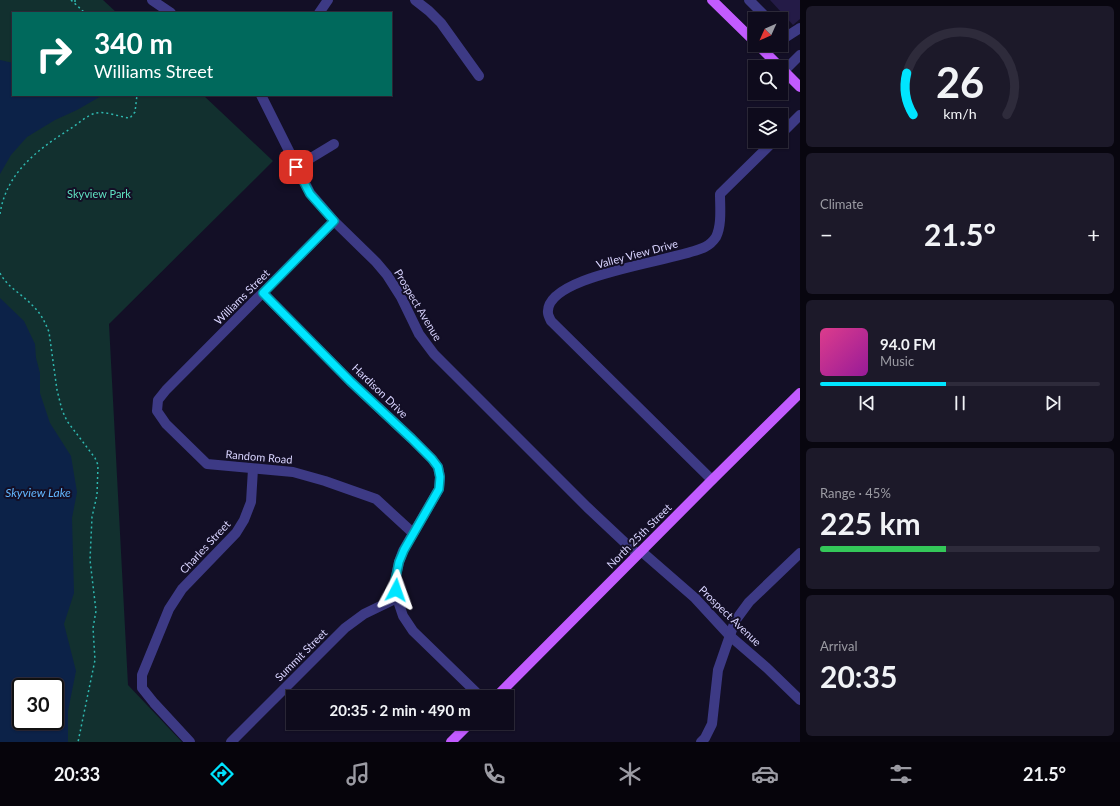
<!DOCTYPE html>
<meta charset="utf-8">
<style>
body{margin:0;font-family:Lato,sans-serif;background:#1c1929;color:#f1f3f6;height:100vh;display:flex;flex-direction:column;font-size:15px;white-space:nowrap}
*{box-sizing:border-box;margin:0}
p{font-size:13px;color:#9b9ba3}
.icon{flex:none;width:22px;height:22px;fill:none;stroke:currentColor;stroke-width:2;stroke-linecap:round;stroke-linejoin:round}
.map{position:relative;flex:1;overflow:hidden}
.drawer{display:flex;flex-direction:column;gap:6px;padding:6px;background:#08060f;width:320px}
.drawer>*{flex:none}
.guide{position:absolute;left:12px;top:12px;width:380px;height:84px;border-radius:0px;box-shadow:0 1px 3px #0004,0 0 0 1px #2e2b3b;background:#00695c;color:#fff;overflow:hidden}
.needle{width:26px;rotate:225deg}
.controls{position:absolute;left:748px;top:12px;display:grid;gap:8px}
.controls a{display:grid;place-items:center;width:40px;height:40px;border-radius:0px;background:#0e0b1c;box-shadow:0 1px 3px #0004,0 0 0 1px #2e2b3b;font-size:20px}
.speed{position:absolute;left:12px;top:678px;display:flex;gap:8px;font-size:20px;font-weight:700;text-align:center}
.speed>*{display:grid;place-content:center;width:52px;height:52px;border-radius:50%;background:#0e0b1c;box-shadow:0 1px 3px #0004,0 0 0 1px #2e2b3b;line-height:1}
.speed .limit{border:2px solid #111;border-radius:6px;background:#fff;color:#111}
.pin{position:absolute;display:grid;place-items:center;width:34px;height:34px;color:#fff;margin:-17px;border-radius:8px;box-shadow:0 2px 6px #0006}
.me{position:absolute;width:44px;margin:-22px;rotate:4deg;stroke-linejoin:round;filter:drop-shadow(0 0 3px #0008)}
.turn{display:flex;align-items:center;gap:14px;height:84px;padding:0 16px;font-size:18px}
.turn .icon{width:52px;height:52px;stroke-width:2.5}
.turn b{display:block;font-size:28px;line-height:34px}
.big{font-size:30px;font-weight:700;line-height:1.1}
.drawer .widget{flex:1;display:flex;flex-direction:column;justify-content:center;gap:6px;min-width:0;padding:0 14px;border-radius:6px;background:#1c1929}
.drawer .dial{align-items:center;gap:0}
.dial svg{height:104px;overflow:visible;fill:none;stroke:#2e2b3b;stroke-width:7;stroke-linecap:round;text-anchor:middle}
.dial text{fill:#f1f3f6;stroke:none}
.song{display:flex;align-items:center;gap:12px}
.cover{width:48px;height:48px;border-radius:6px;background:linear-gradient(135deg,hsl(330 70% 55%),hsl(300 70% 35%))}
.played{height:4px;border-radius:2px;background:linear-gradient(90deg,#00e5ff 45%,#2e2b3b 45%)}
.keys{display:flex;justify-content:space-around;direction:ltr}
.heat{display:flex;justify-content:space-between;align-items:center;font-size:22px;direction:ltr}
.charge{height:6px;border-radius:3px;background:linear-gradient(90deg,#34c759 45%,#2e2b3b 0)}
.trip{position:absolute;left:286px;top:690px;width:228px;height:40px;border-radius:0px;background:#0e0b1c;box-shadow:0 1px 3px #0004,0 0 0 1px #2e2b3b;font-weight:700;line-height:40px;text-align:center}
.dock{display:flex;height:64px;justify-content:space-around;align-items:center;background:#06040b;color:#9b9ba3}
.dock .icon{width:28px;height:28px}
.dock .current{color:#00e5ff}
.dock b{font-size:18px;color:#f1f3f6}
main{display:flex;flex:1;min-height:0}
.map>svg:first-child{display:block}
.green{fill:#12302f;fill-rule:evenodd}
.water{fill:#0c2248;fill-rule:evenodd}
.building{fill:#241b47}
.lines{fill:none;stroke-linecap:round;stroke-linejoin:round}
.path{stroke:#2fb8b0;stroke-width:1.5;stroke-dasharray:2 3;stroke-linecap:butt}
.minor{stroke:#3d3a85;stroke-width:10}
.major{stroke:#c25bff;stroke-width:10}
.route-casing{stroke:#0095a6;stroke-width:10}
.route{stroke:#00e5ff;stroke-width:7}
.labels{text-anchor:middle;stroke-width:4;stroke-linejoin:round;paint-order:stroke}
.park-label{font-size:11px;fill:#5fe0c0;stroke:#130f26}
.street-label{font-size:11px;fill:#d9d4ff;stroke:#130f26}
.water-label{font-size:12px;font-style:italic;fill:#62b6ff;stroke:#130f26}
</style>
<main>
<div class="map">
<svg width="800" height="742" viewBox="0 0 800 742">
<rect width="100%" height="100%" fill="#130f26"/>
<path class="green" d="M 0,0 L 103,0 L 117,13 L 13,13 L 13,95 L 203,95 L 273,161 L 109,324 L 128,685 L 182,742 L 0,742 ZM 21,687 L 55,687 L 55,721 L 21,721 Z"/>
<g class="water">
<path d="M 0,60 L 13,63 L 13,95 L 103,95 L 77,110 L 55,120 L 27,137 L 11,155 L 0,174 Z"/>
<path d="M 0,298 L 24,321 L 35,344 L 36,358 L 40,373 L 40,393 L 50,423 L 71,456 L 77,492 L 72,518 L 74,593 L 64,624 L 76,671 L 68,711 L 68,742 L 0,742 ZM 21,687 L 55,687 L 55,721 L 21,721 Z"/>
</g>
<path class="building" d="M 770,0 L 800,0 L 800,19 L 793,25 Z"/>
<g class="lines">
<g class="path">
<path d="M 71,0 L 85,13"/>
<path d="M 75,0 L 75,5"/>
<path d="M 0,214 C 6,173 37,150 70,129 C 78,124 87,115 96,113 C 107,111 119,117 130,118 L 135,112 L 137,95"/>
<path d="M 0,273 C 7,287 22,294 32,305 C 40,312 45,322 49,332 L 57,390 L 62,410 L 67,421 L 95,458 L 98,465 L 97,495 L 92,517 L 90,560 L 96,611 L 93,628 L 95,660 L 78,742"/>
</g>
<g class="minor">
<path d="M 152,0 L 171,13"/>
<path d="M 415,0 L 429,11 L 441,23 L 479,76"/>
<path d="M 749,0 L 768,19"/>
<path d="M 319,13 L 328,0"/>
<path d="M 781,32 L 786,37 L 800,28"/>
<path d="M 784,71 L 800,55"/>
<path d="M 261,95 L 310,193 L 334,221 L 376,262 L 387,275 L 401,297 L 419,334 L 434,354 L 587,507 L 637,554"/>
<path d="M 781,134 L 800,115"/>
<path d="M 296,167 L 334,144"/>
<path d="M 334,221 L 166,390 L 158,400 L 157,411 L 166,424 L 207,464 L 293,472 L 325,481 L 376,499 L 413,533"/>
<path d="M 263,293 L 350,381 L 412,439 L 432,459 L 438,467 L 440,477 L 439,489 L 403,551 L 399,562 L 395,581 L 397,598 L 403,616 L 413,631 L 481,697"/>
<path d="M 712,480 L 551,321 C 550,319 548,315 548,313 C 544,274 679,261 705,247 C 709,245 714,240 716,237 C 722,225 720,207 720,194 L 774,141"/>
<path d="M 641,551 L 695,598 L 730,636 L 767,668 L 800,700"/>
<path d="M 190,742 L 154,703 L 142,688 L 142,675 L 169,609 L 182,589 L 236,533 L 244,520 L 251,502 L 253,469"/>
<path d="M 231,742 L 345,628 L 364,614 L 397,598"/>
<path d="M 701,742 L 705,738 L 712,724 L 718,670 L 735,621 L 749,602 L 800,553"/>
</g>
<g class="major">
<path d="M 712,0 L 755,42"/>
<path d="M 758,45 L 780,67"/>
<path d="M 781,68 L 800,87"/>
<path d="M 496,697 L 712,480 L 800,393"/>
<path d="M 451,742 L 470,723"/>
</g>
</g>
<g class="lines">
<g class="route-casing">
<path id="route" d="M 296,167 L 310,194 L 334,221 L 263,293 L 350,381 L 412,439 L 432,459 L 438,467 L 440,477 L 439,489 L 404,550 L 399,562 L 397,572 L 395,581 L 396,590"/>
</g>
<use href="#route" class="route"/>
</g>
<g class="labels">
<g class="park-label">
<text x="99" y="198">Skyview Park</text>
</g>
<g class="street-label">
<text transform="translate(637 254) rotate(-15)" y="4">Valley View Drive</text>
<text transform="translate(242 297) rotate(-45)" y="4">Williams Street</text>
<text transform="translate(418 305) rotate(59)" y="4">Prospect Avenue</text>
<text transform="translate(380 391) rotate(44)" y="4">Hardison Drive</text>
<text transform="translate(259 457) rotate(5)" y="4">Random Road</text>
<text transform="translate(639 536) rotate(-45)" y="4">North 25th Street</text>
<text transform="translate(205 547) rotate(-47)" y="4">Charles Street</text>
<text transform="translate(730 616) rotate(44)" y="4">Prospect Avenue</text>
<text transform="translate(301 655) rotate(-45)" y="4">Summit Street</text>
</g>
<g class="water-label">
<text x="38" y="497">Skyview Lake</text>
</g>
</g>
</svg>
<div class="controls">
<a><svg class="needle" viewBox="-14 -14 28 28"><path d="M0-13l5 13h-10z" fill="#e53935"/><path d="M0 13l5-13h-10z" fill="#9b9ba3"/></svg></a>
<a><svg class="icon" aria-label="search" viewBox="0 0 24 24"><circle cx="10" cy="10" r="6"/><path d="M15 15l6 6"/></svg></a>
<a><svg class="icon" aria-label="layers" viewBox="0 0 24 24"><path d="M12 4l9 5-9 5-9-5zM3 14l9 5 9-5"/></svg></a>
</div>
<div class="speed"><div class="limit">30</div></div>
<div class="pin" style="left:296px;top:167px;background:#d93025"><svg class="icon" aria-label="arrive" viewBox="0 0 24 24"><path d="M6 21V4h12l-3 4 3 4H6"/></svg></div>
<svg class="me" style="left:396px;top:590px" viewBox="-20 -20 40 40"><path d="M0-17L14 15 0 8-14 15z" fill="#00e5ff" stroke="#fff" stroke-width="4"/></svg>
<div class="trip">20:35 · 2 min · 490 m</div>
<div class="guide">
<div class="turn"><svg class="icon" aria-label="right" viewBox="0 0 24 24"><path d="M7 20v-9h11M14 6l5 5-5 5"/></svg><div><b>340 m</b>Williams Street</div></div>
</div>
</div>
<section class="drawer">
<div class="widget dial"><svg viewBox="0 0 100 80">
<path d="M14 69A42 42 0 1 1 86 69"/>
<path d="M14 69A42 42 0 0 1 9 37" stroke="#00e5ff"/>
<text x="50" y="56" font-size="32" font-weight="700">26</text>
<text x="50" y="72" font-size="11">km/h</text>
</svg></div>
<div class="widget"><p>Climate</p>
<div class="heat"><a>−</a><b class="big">21.5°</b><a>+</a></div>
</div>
<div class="widget">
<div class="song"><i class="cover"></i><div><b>94.0 FM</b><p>Music</p></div></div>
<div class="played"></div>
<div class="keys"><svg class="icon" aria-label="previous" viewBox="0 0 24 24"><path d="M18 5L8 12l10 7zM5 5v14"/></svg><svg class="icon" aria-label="pause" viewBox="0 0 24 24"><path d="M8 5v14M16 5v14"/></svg><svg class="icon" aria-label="next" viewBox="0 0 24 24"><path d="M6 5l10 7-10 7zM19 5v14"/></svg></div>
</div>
<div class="widget"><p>Range · 45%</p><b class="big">225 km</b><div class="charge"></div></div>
<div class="widget"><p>Arrival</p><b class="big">20:35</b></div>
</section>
</main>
<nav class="dock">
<b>20:33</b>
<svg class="icon current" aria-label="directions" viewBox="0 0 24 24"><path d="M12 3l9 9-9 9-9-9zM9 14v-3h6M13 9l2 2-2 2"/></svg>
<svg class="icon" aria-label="music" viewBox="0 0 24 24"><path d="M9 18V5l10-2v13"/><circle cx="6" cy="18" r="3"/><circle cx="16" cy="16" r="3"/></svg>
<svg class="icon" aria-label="phone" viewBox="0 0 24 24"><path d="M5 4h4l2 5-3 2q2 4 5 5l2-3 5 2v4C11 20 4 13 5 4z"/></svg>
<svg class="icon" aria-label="climate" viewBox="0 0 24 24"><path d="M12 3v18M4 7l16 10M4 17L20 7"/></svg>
<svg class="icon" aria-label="car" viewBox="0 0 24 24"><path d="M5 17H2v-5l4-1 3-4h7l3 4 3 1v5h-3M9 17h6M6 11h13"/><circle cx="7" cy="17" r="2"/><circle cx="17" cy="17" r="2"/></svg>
<svg class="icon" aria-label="filters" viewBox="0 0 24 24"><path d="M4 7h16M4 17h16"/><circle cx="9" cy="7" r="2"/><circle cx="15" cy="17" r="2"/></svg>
<b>21.5°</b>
</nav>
